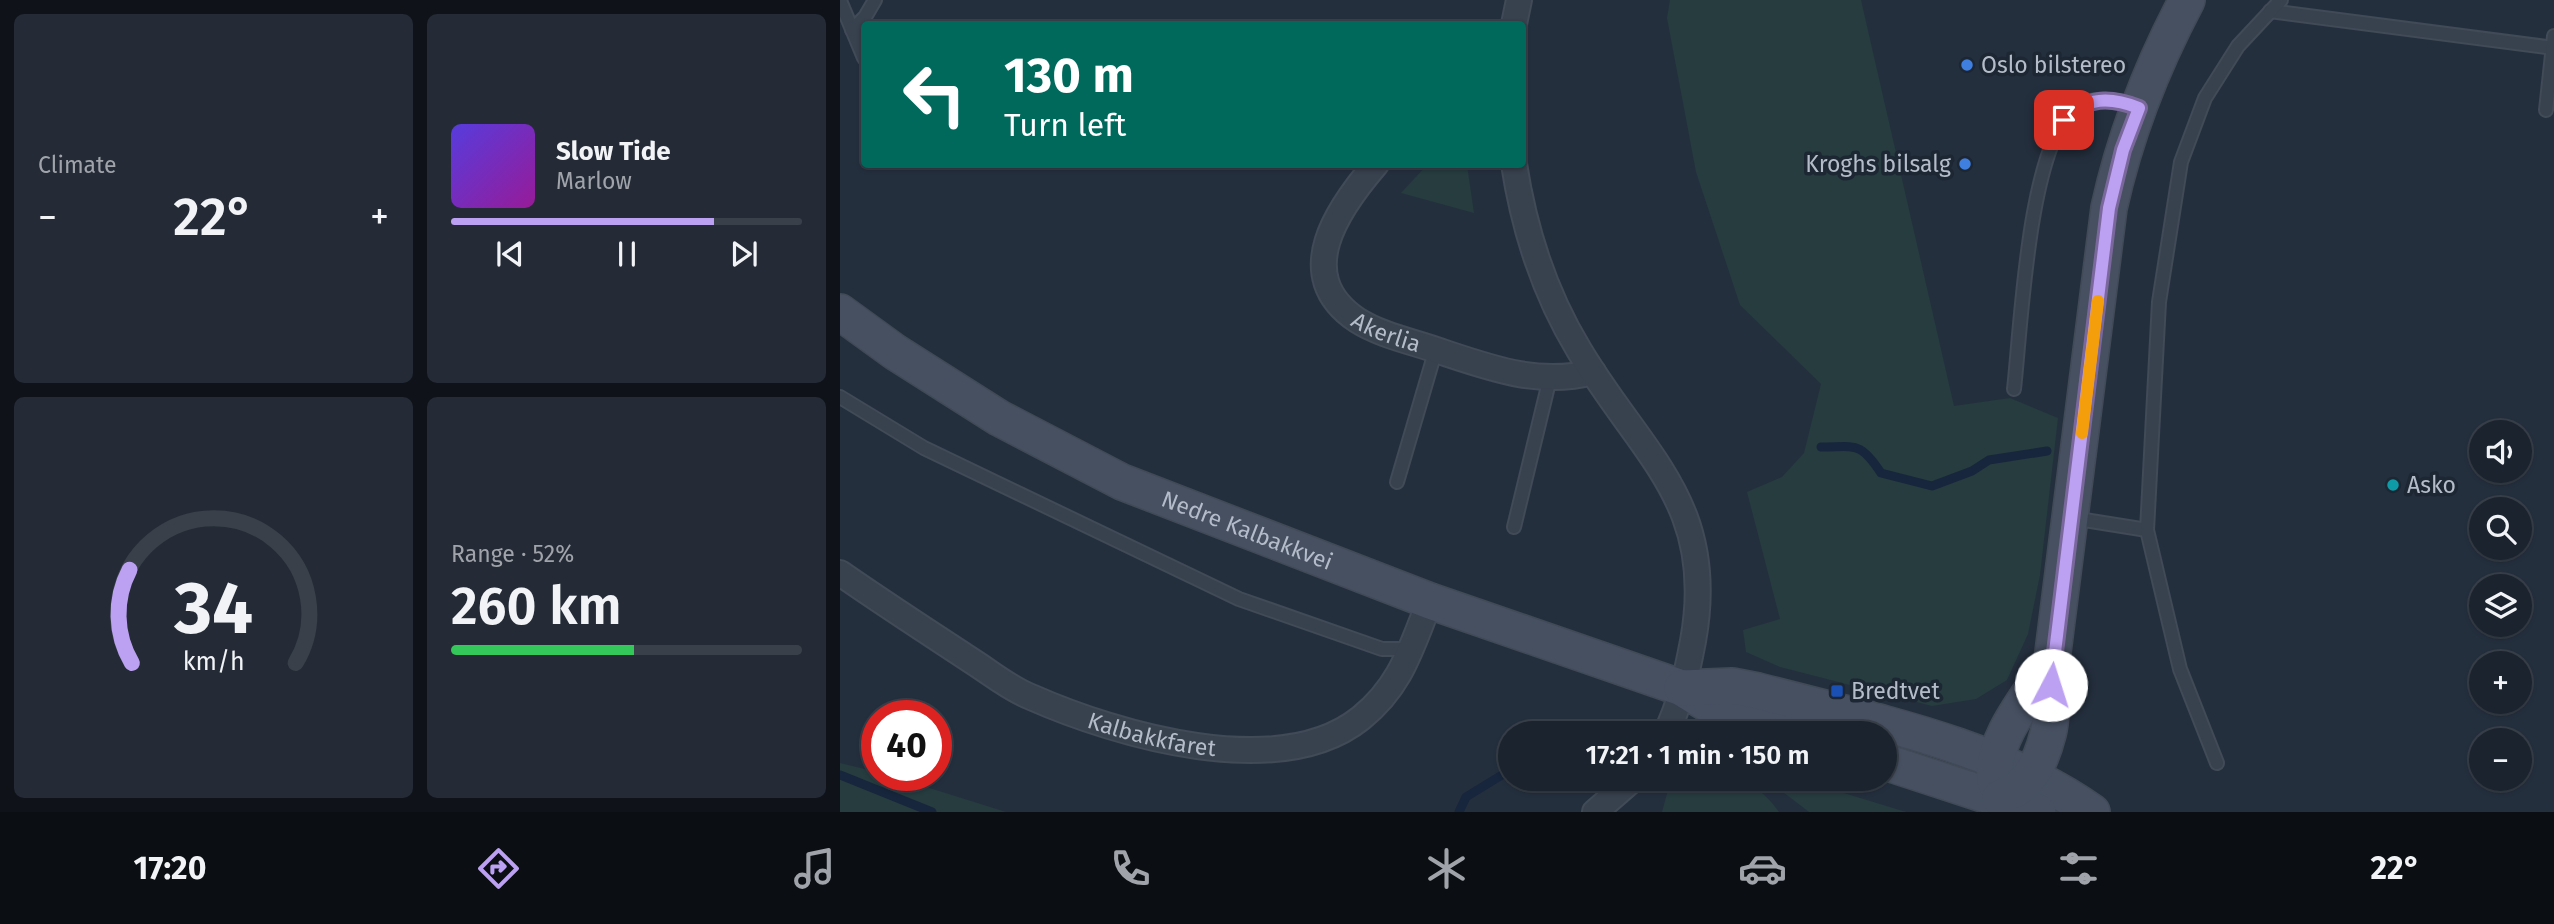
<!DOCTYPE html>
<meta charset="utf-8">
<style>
body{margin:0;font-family:"Fira Sans",sans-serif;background:#242b36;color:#f1f3f6;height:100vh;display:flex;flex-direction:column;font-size:26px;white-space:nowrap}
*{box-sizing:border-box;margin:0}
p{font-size:23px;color:#a0a4aa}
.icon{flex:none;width:38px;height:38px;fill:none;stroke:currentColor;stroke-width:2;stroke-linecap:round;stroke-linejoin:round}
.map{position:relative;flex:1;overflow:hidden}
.details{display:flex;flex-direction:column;gap:14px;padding:14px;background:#0f1319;width:840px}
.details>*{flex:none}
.top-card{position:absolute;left:21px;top:21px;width:665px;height:147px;border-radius:7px;box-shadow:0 2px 5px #0004,0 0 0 2px #39404a;background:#00695c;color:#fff;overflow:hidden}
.controls{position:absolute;left:1629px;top:420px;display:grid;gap:14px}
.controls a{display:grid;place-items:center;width:63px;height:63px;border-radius:50%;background:#1b232e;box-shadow:0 2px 5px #0004,0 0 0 2px #39404a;font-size:35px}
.speed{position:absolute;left:21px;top:700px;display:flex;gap:14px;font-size:35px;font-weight:700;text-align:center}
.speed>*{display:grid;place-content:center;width:91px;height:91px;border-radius:50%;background:#1b232e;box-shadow:0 2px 5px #0004,0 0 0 2px #39404a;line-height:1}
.speed .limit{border:10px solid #d22;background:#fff;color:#111}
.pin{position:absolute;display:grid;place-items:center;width:60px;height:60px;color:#fff;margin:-30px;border-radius:14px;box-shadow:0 4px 10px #0006}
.me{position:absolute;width:77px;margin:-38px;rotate:5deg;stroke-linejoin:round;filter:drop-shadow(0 0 5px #0008)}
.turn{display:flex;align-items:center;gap:24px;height:147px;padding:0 28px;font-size:32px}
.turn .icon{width:91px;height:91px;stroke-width:2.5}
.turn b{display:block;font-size:49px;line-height:60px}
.big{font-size:52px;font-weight:600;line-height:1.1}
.details .widget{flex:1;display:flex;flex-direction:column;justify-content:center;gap:10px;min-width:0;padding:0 24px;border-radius:10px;background:#242b36}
.details .dial{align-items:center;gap:0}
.dial svg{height:182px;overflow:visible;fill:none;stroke:#39404a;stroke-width:7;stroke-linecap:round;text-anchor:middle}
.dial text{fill:#f1f3f6;stroke:none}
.song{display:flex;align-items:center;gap:21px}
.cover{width:84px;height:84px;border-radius:10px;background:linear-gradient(135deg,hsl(250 70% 55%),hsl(300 70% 35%))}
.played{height:7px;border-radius:4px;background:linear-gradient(90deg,#bca0f2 75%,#39404a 75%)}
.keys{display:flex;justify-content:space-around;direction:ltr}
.heat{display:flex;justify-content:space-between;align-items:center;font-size:38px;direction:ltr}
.charge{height:10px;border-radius:5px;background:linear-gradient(90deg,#34c759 52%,#39404a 0)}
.details .tiles{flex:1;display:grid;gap:14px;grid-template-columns:repeat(2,1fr)}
.trip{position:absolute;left:658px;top:721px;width:399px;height:70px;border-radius:35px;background:#1b232e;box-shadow:0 2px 5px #0004,0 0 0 2px #39404a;font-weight:600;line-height:70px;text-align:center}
.dock{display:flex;height:112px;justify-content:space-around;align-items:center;background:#0b0e12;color:#a0a4aa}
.dock .icon{width:49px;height:49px}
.dock .selected{color:#bca0f2}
.dock b{font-size:32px;color:#f1f3f6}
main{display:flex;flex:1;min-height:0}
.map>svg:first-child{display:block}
.green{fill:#263c3f}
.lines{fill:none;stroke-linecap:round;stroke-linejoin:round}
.stream{stroke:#17263c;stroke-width:9}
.lane-casing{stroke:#414a57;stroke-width:16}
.street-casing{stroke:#414a57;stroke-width:28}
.secondary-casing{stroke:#414a57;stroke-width:38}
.lane{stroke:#38414e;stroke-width:12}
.street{stroke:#38414e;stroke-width:24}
.secondary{stroke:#465061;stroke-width:35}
.route-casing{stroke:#7a689d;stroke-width:18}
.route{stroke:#bca0f2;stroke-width:12}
.slow{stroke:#f59e0b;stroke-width:12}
.shop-dot{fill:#3f7fe0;stroke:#1d2633;stroke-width:2.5}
.culture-dot{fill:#0f9aa8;stroke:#1d2633;stroke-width:2.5}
.transit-dot{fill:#1a4fb4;stroke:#1d2633;stroke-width:2.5}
.labels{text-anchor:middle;stroke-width:7;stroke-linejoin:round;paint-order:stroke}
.poi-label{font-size:23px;fill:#b4bcc9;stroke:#1d2633;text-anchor:start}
.street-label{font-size:23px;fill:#b4bcc9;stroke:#1d2633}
</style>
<main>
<section class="details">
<div class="tiles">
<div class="widget"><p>Climate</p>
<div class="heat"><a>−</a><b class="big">22°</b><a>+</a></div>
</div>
<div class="widget">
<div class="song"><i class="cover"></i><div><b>Slow Tide</b><p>Marlow</p></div></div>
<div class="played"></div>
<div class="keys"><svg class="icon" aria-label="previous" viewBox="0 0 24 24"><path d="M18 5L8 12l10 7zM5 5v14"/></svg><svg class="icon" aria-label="pause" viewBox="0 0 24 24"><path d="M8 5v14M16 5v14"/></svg><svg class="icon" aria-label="next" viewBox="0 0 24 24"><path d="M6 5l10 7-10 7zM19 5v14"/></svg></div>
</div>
<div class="widget dial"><svg viewBox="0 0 100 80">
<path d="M14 69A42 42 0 1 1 86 69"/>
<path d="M14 69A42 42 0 0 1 13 28" stroke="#bca0f2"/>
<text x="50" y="56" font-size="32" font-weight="700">34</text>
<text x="50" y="72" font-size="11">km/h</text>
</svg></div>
<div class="widget"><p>Range · 52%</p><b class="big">260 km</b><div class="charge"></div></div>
</div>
</section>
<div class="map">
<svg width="1714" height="812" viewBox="0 0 1714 812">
<rect width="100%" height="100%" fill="#242f3e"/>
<g class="green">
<path d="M 830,0 L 1021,0 L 1114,406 L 1170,398 L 1218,418 L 1200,575 L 1188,634 L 1167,680 L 1136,699 L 1092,706 L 940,667 L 906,652 L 903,630 L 940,619 L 907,492 L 942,477 L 964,453 L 981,384 L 900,305 L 856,172 L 827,18 Z"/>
<path d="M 587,165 L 627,165 L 634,213 L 561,193 Z"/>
<path d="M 0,763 L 37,772 L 37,775 L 48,775 L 166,812 L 0,812 Z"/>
<path d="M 831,779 C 878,779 908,768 939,812 L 822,812 Z"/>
<path d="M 926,779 L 958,779 L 1066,812 L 969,812 Z"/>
</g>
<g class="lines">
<g class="stream">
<path d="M 981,447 C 1016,447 1020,441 1041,473 L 1092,486 L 1132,471 L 1149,460 L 1207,451"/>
<path d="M 0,775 L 92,812"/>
<path d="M 619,812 L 626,797 L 670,770"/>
</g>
<g class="lane-casing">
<g id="lane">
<path d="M 1,3 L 24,58"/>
<path d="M 1430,11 L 1714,48"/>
<path d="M 12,30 L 25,17 L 35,0"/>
<path d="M 1706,110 L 1714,36"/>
<path d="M 1174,389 C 1181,328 1188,148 1234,109 C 1251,95 1277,99 1295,106"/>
<path d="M 0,397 L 84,448 L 399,599 L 542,649 L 571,649"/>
<path d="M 557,482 L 596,349"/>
<path d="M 1232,518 L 1307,530"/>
<path d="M 674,527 L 710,378"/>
<path d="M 1377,763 L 1340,669 L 1307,530 L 1319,302 L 1341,162 L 1365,98 L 1398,46 L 1441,0"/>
</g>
</g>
<g class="street-casing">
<g id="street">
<path d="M 674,24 L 679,0"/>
<path id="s1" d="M 536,164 C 499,207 450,275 517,320 C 542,336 575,342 602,352 C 653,369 700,386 753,372"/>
<path d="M 674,164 C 684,229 705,294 739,350 C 802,456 878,503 853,641 C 847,673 840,705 826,733"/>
<path id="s2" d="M 0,573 C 43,603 88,632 132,661 C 151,673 170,689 191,697 C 277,735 440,783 521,718 C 562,685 571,647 590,601"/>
<path d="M 755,812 L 793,779"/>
</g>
</g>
<g class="secondary-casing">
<g id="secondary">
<path id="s3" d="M 0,312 L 55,352 L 159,418 L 282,482 L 590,601 L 842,688 L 884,714 L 947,733"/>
<path d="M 842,688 L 892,686 L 918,691 C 1031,721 1155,744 1252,812"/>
<path d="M 1045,762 L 1198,812"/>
<path d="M 1155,782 C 1150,740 1190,695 1212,661"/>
<path d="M 1160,798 C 1189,786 1200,765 1208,734 C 1214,711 1209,684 1212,660 C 1232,510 1249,359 1269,208 C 1285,135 1312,66 1347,0"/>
</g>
</g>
<use href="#lane" class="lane"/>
<use href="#street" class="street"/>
<use href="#secondary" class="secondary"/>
</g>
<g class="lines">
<g class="route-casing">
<path id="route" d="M 1211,685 L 1269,208 L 1283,150 L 1299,108 C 1271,97 1246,96 1224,120"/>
</g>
<use href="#route" class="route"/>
<path class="slow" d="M 1242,433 L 1258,301"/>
</g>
<g class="shop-dot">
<circle cx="1127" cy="65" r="7"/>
<circle cx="1125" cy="164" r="7"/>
</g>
<circle class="culture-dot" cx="1553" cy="485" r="7"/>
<rect class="transit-dot" x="990" y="684" width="14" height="14" rx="3.5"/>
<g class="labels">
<g class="poi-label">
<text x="1141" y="73">Oslo bilstereo</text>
<text x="1111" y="172" text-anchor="end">Kroghs bilsalg</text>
<text x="1567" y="493">Asko</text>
<text x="1011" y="699">Bredtvet</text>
</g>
<g class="street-label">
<text dy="8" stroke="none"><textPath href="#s1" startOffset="215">Akerlia</textPath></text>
<text dy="8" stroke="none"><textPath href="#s3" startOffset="464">Nedre Kalbakkvei</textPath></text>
<text dy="8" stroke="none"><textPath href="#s2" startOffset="355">Kalbakkfaret</textPath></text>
</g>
</g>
</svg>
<div class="controls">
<a><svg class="icon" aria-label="sound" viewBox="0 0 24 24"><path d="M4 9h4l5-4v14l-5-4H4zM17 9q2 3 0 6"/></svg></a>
<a><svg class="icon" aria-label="search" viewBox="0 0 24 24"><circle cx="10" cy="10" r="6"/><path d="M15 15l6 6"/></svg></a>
<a><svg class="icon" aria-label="layers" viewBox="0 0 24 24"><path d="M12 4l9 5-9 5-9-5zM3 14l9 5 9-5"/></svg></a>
<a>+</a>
<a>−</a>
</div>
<div class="speed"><div class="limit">40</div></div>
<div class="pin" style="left:1224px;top:120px;background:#d93025"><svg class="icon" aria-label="arrive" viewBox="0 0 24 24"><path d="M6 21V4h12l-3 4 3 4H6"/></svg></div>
<svg class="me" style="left:1211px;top:685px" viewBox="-20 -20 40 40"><circle r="19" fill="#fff"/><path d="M0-13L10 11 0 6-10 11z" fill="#bca0f2"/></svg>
<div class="trip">17:21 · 1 min · 150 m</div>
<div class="top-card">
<div class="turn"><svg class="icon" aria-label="left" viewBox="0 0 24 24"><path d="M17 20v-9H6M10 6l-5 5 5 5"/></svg><div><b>130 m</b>Turn left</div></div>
</div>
</div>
</main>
<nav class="dock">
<b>17:20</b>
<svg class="icon selected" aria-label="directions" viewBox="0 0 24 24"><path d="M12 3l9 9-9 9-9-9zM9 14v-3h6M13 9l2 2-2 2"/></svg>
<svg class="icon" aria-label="music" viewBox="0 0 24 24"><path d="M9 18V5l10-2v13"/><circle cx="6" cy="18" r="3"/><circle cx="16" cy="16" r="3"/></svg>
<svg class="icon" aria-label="phone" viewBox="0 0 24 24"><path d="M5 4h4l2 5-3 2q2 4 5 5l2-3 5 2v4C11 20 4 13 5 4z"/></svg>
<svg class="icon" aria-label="climate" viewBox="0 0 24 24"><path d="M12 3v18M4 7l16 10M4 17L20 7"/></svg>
<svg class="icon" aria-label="car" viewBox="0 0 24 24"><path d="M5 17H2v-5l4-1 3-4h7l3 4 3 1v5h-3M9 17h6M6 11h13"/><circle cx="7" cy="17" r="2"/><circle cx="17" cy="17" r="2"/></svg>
<svg class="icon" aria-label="filters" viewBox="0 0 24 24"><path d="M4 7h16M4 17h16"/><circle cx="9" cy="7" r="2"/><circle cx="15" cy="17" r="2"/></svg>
<b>22°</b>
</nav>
